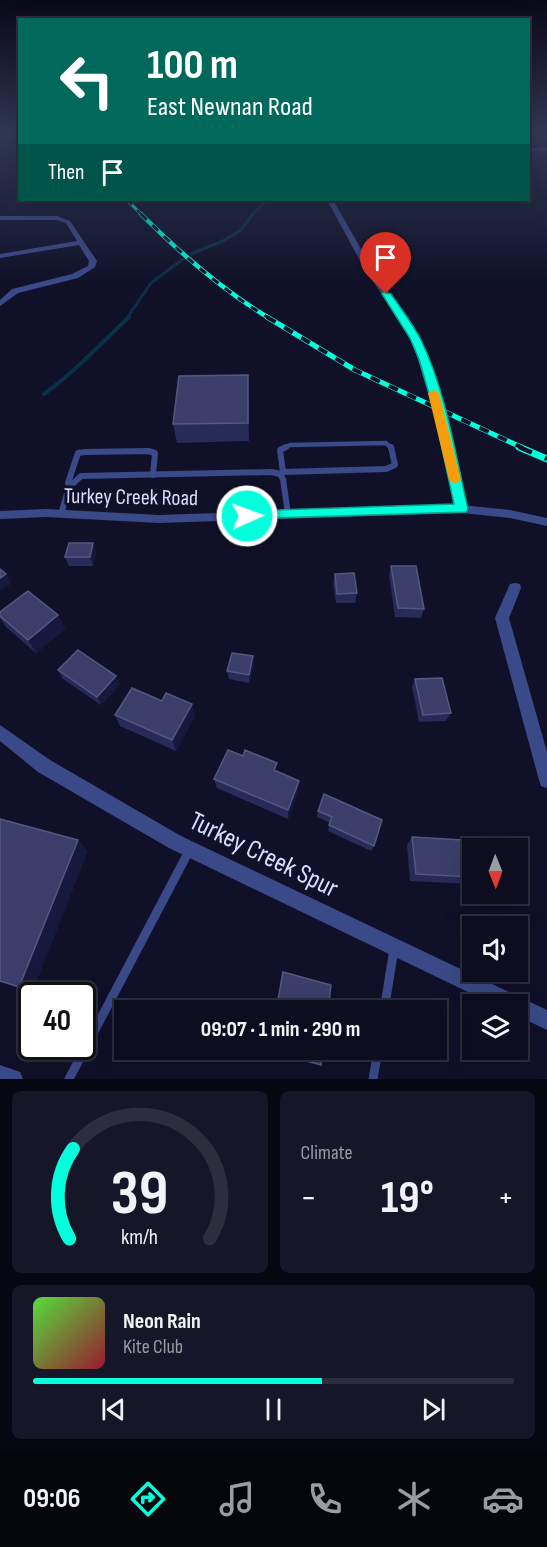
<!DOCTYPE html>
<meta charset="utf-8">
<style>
body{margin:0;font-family:"Sofia Sans Condensed",sans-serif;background:#151628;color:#f1f3f6;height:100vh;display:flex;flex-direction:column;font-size:22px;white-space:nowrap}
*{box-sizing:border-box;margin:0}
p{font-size:20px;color:#9a9ca4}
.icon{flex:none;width:33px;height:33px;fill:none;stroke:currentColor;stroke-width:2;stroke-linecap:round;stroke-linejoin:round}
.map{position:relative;height:1079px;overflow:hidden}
.sheet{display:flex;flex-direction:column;gap:12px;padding:12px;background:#070711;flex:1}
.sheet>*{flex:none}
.banner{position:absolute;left:18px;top:18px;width:512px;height:183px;border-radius:0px;box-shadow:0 6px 24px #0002,0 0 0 2px #2c2d3d;background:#00695c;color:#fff;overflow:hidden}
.needle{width:39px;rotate:179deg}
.buttons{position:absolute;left:462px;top:838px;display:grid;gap:12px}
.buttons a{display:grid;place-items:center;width:66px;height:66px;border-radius:0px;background:#0c0d1f;box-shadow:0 6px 24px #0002,0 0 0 2px #2c2d3d;font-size:30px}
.speed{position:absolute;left:18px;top:982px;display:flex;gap:12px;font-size:30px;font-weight:700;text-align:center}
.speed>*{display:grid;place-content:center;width:78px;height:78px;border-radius:50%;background:#0c0d1f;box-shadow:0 6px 24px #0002,0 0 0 2px #2c2d3d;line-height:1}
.speed .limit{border:3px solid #111;border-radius:9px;background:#fff;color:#111}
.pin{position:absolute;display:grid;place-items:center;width:51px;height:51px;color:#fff;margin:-62px -26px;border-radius:50% 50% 50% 0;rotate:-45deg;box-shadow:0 0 6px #0007}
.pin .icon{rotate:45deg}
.me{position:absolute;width:66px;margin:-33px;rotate:88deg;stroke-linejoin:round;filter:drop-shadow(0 0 4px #0008)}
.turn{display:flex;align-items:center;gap:21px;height:126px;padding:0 30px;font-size:27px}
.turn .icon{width:78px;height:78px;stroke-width:2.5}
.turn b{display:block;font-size:42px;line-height:51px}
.then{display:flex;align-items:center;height:57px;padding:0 30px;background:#0003;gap:12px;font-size:22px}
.big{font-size:45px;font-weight:700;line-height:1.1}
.sheet .tile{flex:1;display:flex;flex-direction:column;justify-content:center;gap:9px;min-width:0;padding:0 21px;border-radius:9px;background:#151628}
.sheet .dial{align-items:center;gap:0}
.dial svg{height:156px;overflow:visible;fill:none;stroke:#2c2d3d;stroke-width:7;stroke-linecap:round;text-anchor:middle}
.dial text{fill:#f1f3f6;stroke:none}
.song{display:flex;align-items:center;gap:18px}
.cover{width:72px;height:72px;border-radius:9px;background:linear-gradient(135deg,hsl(110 70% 55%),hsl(350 70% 35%))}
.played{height:6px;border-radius:3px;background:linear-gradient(90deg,#04ffdc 60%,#2c2d3d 60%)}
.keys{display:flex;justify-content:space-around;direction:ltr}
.heat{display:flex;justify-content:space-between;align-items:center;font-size:33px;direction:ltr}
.sheet .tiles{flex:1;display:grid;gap:12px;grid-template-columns:1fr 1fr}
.tile:last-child{grid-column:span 2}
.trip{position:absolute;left:114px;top:1000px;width:333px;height:60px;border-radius:0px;background:#0c0d1f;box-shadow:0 6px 24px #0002,0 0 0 2px #2c2d3d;font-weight:700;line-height:60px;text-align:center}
.tabs{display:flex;height:96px;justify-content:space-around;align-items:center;background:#05050c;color:#9a9ca4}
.tabs .icon{width:42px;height:42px}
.tabs .active{color:#04ffdc}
.tabs b{font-size:27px;color:#f1f3f6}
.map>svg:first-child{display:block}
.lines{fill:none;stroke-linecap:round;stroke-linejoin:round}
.stream-far2{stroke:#0a2f48;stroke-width:2}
.stream-far1{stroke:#0a2f48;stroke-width:3}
.stream{stroke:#0a2f48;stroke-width:4}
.service-far3{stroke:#3a4a89;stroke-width:3}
.service-far2{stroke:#3a4a89;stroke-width:4.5}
.service-far1{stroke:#3a4a89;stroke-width:6}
.service{stroke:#3a4a89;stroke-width:9}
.minor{fill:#3a4a89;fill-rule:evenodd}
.tertiary{fill:#3a4a89;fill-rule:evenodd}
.rail-far3-casing{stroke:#04ffdc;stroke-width:3}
.rail-far2-casing{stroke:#04ffdc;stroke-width:4.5}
.rail-far1-casing{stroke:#04ffdc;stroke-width:5}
.rail-casing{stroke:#04ffdc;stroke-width:7}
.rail-far3{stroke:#101129;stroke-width:2;stroke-dasharray:7;stroke-linecap:butt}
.rail-far2{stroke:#101129;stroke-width:3;stroke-dasharray:8;stroke-linecap:butt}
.rail-far1{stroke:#101129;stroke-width:4;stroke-dasharray:10;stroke-linecap:butt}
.rail{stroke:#101129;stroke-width:4.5;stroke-dasharray:14;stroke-linecap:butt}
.wall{fill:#282a57}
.shaded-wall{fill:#17183d}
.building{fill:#3b3e69;stroke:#545780;stroke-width:1.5}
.route{fill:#04ffdc;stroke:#03a68f;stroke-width:1.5}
.slow{fill:#f59e0b}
.labels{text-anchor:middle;stroke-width:6;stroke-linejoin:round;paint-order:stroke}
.street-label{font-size:22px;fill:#d8ddff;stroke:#101129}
.near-street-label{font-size:27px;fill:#d8ddff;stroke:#101129}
</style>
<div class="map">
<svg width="547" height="1079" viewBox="0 0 547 1079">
<rect width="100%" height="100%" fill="#101129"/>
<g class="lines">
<path class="stream-far2" d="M 251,215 L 268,200"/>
<g class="stream-far1">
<path d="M 191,254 L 223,241 L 241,230 L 253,214"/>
<path d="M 127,318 L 151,283 L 183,259"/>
</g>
<path class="stream" d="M 44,394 C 75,372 101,343 129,317"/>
<path class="service-far3" d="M 528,150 L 547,149"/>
<path class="service-far2" d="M 283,448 L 290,445 L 386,443 L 391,448"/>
<g class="service-far1">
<path d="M 283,472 L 280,450 L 286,447"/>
<path d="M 283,472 L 386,469 L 395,465 L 391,447"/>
<path d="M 280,474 L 283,472"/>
<path d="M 68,483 L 78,453 L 85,452 L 148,451 L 155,453 L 153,475"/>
<path d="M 61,514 L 69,487 L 81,476 L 272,472 L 280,474 L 283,479 L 288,514"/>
</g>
<g class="service">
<path d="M 384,1011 L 394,949"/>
<path d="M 69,1079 L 189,851"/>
<path d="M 373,1079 L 378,1050"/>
</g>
<g class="minor">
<path d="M 327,200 L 333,200 L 372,268 L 419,338 L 444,411 L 468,509 L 466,512 L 462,513 L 456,509 L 434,411 L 411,338 L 364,268 Z"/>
<path d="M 0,216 L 57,216 L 70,221 L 97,261 L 95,267 L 78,278 L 18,293 L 0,306 L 0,300 L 12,289 L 72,274 L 88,266 L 89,261 L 79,245 L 0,258 L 0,254 L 77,241 L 66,223 L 56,220 L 0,220 Z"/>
<path d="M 515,583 L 520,584 L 521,588 L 509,618 L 547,752 L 547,788 L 541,786 L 539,780 L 495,618 L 510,584 Z"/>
<path d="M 0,725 L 50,760 L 181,836 L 547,1010 L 547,1030 L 518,1016 L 518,1005 L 495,1005 L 169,848 L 38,772 L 0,741 Z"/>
</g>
<g class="tertiary">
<path d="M 462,505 L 510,510 L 547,518 L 547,526 L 510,518 L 462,513 L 159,523 L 46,517 L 0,519 L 0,511 L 46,509 L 159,515 Z"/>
<path d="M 0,1065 L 20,1072 L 23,1079 L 0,1079 Z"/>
</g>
<g class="rail-far3-casing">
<path id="rail-far3" d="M 127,200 L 142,215"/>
</g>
<g class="rail-far2-casing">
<path id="rail-far2" d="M 141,214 C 179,252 222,290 269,318"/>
</g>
<g class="rail-far1-casing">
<path id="rail-far1" d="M 267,317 L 355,370 L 523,448"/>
</g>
<g class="rail-casing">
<path id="rail" d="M 519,447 L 547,459"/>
</g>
<use href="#rail-far3" class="rail-far3"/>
<use href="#rail-far2" class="rail-far2"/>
<use href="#rail-far1" class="rail-far1"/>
<use href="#rail" class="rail"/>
</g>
<g class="wall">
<path d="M 248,375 L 249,441 L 177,443 L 173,424 Z"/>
<path d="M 93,543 L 96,553 L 93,566 L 69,566 L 65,557 Z"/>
<path d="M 391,566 L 424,609 L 421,618 L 395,617 L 389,575 Z"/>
<path d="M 335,574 L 357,593 L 355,603 L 336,603 L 333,583 Z"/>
<path d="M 0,612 L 58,615 L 65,629 L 36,653 L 6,627 L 0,618 Z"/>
<path d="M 254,665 L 249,683 L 229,679 L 227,671 Z"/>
<path d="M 58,670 L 120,684 L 101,705 L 63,679 Z"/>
<path d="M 415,679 L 451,713 L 446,721 L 419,722 L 412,687 Z"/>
<path d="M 162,701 L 195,716 L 176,751 L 120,726 L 115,715 Z"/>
<path d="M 277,772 L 298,791 L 288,819 L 217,788 L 214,779 Z"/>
<path d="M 324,794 L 374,846 L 371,851 L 328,831 L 330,823 L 317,817 L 318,811 Z"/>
<path d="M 412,837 L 472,849 L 472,884 L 410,881 L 407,845 Z"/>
</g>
<g class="shaded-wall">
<path d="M 93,543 L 96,553 L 93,566 L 90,557 Z"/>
<path d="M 6,574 L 11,584 L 0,591 L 0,578 Z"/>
<path d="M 58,615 L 65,629 L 36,653 L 28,640 Z"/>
<path d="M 253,656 L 254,665 L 249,683 L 249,675 Z"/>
<path d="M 116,676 L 120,684 L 101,705 L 97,697 Z"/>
<path d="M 192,704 L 195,716 L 176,751 L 172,740 Z"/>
<path d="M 299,781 L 298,791 L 288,819 L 288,810 Z"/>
<path d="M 78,840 L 88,851 L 33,991 L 19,987 Z"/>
</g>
<g class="building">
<path d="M 248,375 L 248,423 L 173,424 L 179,376 Z"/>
<path d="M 69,543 L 93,543 L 90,557 L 65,557 Z"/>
<path d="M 391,566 L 416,566 L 424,609 L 398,608 Z"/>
<path d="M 0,569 L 6,574 L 0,578 Z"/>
<path d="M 354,573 L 357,593 L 337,594 L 335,574 Z"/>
<path d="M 28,591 L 58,615 L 28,640 L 0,616 L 0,612 Z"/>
<path d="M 78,650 L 116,676 L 97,697 L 58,670 Z"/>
<path d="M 232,653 L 253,656 L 249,675 L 227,671 Z"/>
<path d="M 442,678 L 451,713 L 423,715 L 415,679 Z"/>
<path d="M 132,688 L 162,701 L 166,693 L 192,704 L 172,740 L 115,715 Z"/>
<path d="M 228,750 L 243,756 L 245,750 L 277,763 L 274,770 L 299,781 L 288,810 L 214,779 Z"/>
<path d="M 324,794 L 382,820 L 374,846 L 329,825 L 332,817 L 318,811 Z"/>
<path d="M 0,819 L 78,840 L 19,987 L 0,981 Z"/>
<path d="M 412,837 L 497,842 L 498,849 L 472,849 L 472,877 L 416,874 Z"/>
<path d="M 283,972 L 331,985 L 328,1011 L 276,1011 Z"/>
<path d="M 270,1050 L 323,1050 L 321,1065 L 270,1051 Z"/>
</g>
<linearGradient id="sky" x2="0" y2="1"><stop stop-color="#090917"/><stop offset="0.47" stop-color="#313854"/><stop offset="1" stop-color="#313854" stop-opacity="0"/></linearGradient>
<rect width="547" height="284" fill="url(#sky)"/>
<path class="route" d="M 383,292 L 391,294 C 401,309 413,324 421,340 C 446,392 455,453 468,509 L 466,512 L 242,519 L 240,516 L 247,511 L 454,504 L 434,411 L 419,359 L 410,338 L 382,294 Z"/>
<path class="slow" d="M 434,390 L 439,393 L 461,480 L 455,484 L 449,480 L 428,393 Z"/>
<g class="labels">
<g class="street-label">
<text transform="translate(131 496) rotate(1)" y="8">Turkey Creek Road</text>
</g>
<g class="near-street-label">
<text transform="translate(264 854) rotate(26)" y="9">Turkey Creek Spur</text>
</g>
</g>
</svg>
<div class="buttons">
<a><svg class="needle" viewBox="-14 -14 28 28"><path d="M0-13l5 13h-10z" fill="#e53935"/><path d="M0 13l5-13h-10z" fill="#9a9ca4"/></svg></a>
<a><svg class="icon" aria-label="sound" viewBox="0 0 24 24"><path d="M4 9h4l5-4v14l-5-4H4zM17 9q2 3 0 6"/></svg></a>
<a><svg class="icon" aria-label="layers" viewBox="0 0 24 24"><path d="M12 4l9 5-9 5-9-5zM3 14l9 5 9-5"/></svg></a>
</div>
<div class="speed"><div class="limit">40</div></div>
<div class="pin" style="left:386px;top:294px;background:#d93025"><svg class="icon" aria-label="arrive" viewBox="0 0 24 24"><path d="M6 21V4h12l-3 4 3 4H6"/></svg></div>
<svg class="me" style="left:247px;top:516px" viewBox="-20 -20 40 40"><circle r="17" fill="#04ffdc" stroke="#fff" stroke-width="3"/><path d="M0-11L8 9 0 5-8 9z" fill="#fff"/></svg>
<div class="trip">09:07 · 1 min · 290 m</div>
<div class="banner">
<div class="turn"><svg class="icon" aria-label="left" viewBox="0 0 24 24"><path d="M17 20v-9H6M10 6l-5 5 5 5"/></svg><div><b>100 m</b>East Newnan Road</div></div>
<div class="then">Then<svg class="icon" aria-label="arrive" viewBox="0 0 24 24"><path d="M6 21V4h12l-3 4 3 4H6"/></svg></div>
</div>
</div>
<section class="sheet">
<div class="tiles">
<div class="tile dial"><svg viewBox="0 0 100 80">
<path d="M14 69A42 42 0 1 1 86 69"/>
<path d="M14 69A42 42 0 0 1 16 23" stroke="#04ffdc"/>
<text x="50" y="56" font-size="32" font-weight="700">39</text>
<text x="50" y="72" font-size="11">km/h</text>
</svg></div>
<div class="tile"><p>Climate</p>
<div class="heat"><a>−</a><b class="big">19°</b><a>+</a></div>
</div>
<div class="tile">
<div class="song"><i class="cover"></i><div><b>Neon Rain</b><p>Kite Club</p></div></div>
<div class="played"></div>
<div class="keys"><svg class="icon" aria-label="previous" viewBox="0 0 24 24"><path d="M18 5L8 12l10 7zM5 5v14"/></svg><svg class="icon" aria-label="pause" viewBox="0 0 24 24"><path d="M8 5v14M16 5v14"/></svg><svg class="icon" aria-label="next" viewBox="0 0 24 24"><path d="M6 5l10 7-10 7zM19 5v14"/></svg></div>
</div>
</div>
</section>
<nav class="tabs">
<b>09:06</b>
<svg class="icon active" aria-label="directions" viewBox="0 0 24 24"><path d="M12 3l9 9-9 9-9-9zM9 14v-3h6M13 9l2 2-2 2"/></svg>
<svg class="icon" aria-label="music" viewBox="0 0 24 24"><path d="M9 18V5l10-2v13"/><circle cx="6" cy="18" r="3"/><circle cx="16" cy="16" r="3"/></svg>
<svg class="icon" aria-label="phone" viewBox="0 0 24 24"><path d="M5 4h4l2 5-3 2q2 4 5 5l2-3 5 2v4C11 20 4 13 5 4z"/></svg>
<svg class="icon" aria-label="climate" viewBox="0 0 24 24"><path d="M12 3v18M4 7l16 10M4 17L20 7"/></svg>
<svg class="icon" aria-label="car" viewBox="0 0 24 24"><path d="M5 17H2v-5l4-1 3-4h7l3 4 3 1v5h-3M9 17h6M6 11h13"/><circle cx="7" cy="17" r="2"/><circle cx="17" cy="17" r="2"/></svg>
</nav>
